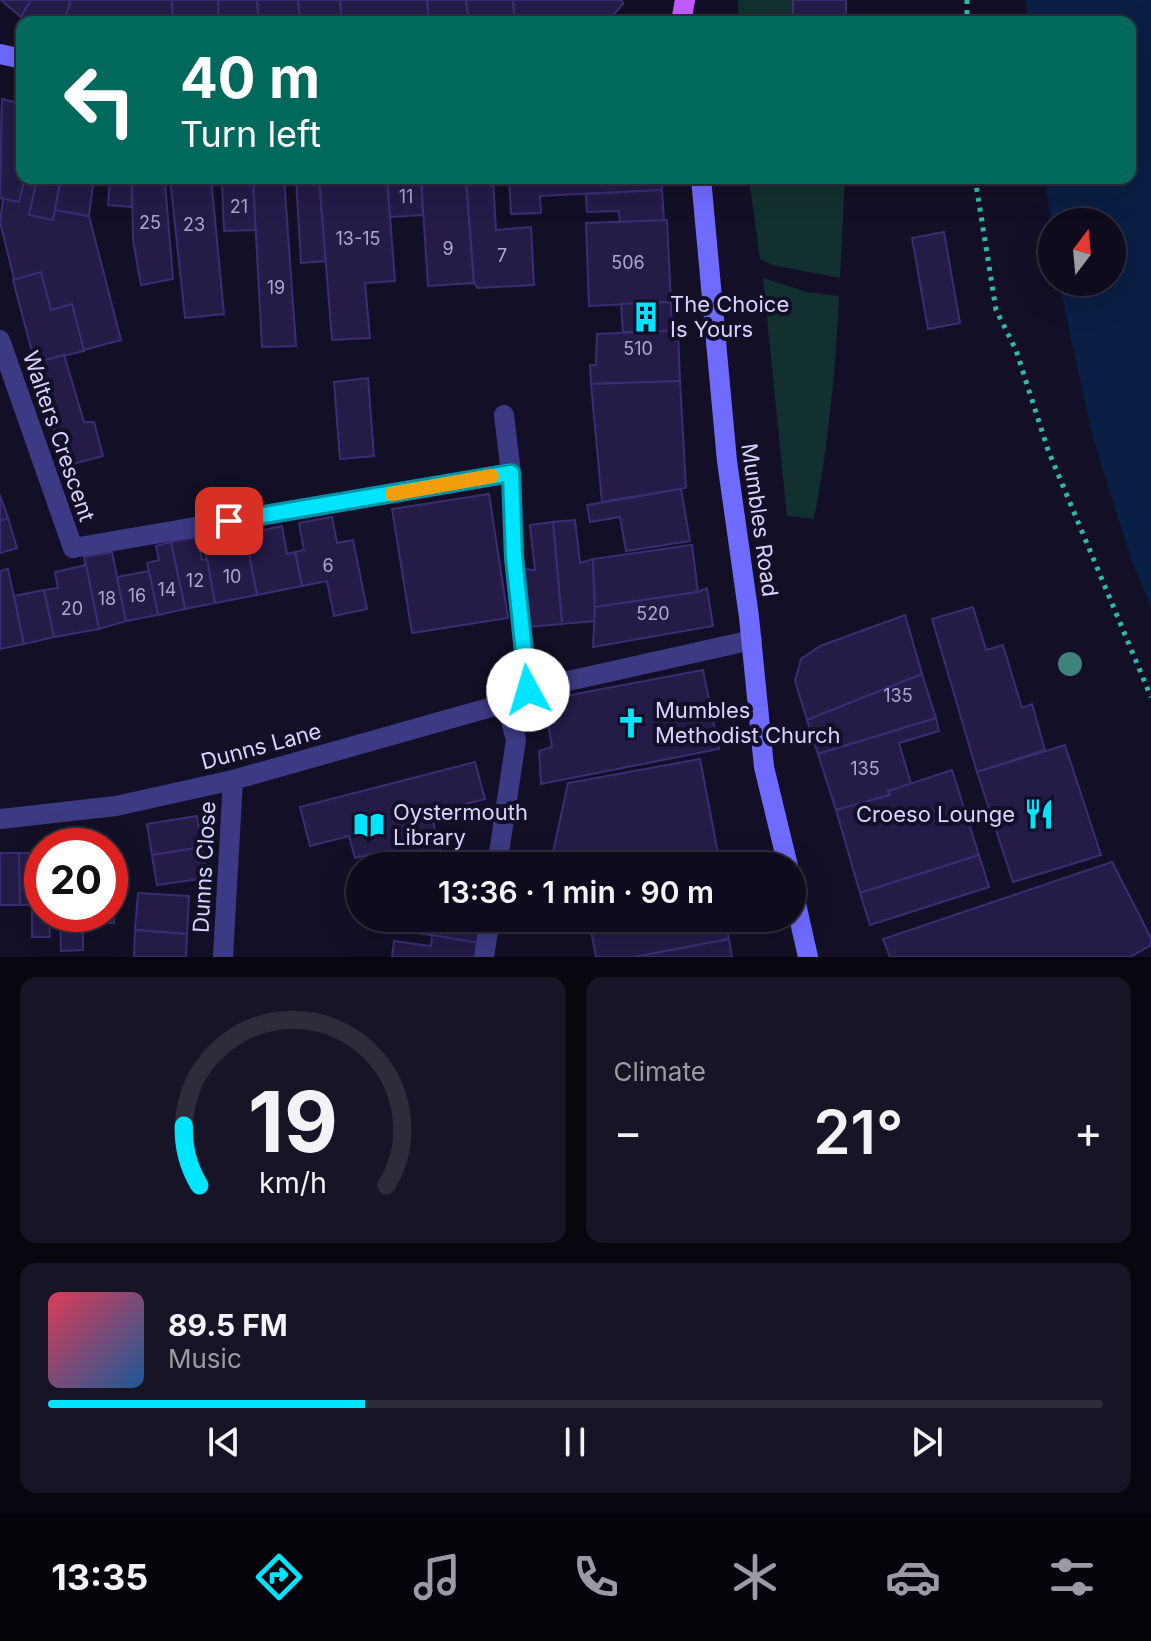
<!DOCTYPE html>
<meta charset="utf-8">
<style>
body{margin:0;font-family:Inter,sans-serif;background:#171425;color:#f1f3f6;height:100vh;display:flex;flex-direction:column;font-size:30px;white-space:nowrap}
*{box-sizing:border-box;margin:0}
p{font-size:26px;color:#9b9ba3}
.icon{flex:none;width:44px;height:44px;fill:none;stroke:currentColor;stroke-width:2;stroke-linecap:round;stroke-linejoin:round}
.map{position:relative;height:957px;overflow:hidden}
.drawer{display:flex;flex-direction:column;gap:20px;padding:20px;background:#08060f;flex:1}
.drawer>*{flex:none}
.hud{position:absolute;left:16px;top:16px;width:1120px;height:168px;border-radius:16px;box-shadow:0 8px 32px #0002,0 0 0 2px #2e2b3b;background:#00695c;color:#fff;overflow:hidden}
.needle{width:52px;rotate:16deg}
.buttons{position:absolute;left:1038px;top:208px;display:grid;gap:16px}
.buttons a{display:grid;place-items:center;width:88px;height:88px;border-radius:50%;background:#0e0b1c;box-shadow:0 8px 32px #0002,0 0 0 2px #2e2b3b;font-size:40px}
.speed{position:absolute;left:24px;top:828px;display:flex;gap:16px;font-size:40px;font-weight:700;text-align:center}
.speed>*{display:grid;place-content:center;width:104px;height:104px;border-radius:50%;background:#0e0b1c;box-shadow:0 8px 32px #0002,0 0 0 2px #2e2b3b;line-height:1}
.speed .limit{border:12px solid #d22;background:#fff;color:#111}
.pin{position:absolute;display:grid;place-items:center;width:68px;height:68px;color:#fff;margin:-34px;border-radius:16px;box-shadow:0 4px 12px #0006}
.me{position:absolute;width:88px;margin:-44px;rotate:354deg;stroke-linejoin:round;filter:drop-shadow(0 0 6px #0008)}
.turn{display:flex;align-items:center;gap:28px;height:168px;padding:0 32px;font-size:36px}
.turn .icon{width:104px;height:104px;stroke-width:2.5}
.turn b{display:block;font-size:56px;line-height:68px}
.big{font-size:60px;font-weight:600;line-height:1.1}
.drawer .tile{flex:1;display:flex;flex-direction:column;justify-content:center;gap:12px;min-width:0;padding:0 28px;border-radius:16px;background:#171425}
.drawer .dial{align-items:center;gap:0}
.dial svg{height:208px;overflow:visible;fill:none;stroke:#2e2b3b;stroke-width:7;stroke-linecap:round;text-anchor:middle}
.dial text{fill:#f1f3f6;stroke:none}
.song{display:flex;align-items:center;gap:24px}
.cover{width:96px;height:96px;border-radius:12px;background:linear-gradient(135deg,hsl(350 70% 55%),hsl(210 70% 35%))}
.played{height:8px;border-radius:4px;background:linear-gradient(90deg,#00e5ff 30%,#2e2b3b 30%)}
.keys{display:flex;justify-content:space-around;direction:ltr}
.heat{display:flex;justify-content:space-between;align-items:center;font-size:44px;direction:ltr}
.drawer .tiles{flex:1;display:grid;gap:20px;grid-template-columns:1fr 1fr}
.tile:last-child{grid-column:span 2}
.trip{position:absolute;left:346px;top:852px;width:460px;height:80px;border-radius:40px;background:#0e0b1c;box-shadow:0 8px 32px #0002,0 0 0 2px #2e2b3b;font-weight:600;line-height:80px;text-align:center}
.menu{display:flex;height:128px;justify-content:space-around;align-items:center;background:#06040b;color:#9b9ba3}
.menu .icon{width:56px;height:56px}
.menu .current{color:#00e5ff}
.menu b{font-size:36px;color:#f1f3f6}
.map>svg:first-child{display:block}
.green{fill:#12302f}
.water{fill:#0a1f44}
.building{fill:#241b47;stroke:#3b2d73;stroke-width:2}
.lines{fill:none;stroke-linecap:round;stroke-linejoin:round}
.path{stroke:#2fb8b0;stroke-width:5;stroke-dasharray:4 6;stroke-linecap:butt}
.lane{stroke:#3d3a85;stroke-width:20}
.street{stroke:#3d3a85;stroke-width:20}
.secondary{stroke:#6f6bff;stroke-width:20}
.primary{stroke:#c25bff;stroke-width:20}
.tree{fill:#3d827b}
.route-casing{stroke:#0095a6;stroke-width:20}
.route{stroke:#00e5ff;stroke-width:14}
.slow{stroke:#f59e0b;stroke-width:14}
.labels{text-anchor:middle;stroke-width:8;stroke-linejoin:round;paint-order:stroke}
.number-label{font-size:18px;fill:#aca6d1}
.poi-label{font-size:22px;fill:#d9d4ff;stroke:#130f26;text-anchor:start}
.street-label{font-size:22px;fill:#d9d4ff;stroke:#130f26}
</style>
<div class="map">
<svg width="1151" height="957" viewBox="0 0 1151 957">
<rect width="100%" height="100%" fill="#130f26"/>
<g class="green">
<rect x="738" y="0" width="55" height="22"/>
<path d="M 749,178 L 845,178 L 840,278 L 773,265 L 760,259 Z"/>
<path d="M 763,278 L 807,292 L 839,296 C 836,371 828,446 814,519 L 787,516 Z"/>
</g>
<path class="water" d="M 1026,0 L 1151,0 L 1151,607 L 1131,559 L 1092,435 L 1059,282 L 1112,282 L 1112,222 L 1052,222 L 1052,231 L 1045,178 L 1130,178 L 1130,22 L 1027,22 Z"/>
<g class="building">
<path d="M 1,0 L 31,0 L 21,17 Z"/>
<path d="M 31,0 L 71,0 L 64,22 L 39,22 L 21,17 Z"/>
<path d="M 71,0 L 172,0 L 173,22 L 64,22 Z"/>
<path d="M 172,0 L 218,0 L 219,22 L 173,22 Z"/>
<path d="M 218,0 L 257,0 L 259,22 L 219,22 Z"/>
<path d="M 257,0 L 298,0 L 300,22 L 259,22 Z"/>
<path d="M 298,0 L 340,0 L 342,22 L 300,22 Z"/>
<path d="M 340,0 L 427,0 L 429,22 L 342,22 Z"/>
<path d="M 427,0 L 466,0 L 469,22 L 429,22 Z"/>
<path d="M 466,0 L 513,0 L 515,22 L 469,22 Z"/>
<path d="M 513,0 L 622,0 L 623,4 L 611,18 L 515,22 Z"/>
<rect x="793" y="0" width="53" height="22"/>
<path d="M 2,99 L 22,104 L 22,178 L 61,178 L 55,210 L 89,216 L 121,340 L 35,363 L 0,222 L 3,199 L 0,198 Z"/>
<path d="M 2,99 L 22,104 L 22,178 L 25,178 L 19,202 L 0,198 Z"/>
<path d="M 37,178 L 61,178 L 53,220 L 29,215 Z"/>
<path d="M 61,178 L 94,178 L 89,216 L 55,210 Z"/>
<path d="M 110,178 L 132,178 L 132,207 L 108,205 Z"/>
<path d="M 132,178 L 170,178 L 170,182 L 165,183 L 173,279 L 141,285 L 133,240 Z"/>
<path d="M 170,178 L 211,178 L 224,314 L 185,318 Z"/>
<path d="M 211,178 L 253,178 L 256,230 L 224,231 L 222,182 L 212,184 Z"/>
<path d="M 253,178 L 284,178 L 296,346 L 262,347 Z"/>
<path d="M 284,178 L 319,178 L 326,261 L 301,263 L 296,179 L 284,180 Z"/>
<path d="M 319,178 L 387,178 L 395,281 L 365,283 L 370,338 L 332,340 Z"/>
<path d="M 387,178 L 421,178 L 423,215 L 390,217 Z"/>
<path d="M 421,178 L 466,178 L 474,283 L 428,286 Z"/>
<path d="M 466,178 L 493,178 L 496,230 L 531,227 L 534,285 L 478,288 L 474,283 Z"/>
<path d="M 509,178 L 661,178 L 662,190 L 540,196 L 541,213 L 511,214 Z"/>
<path d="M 662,190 L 664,221 L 620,222 L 619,211 L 587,212 L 586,194 Z"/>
<path d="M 667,220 L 671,302 L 589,306 L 586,223 Z"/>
<path d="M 944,232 L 960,323 L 928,329 L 912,238 Z"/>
<path d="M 41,272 L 51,310 L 72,304 L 84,351 L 35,363 L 13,280 Z"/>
<path d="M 671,302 L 672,331 L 623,332 L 621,304 Z"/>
<path d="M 678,330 L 680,381 L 591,384 L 590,365 L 596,365 L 597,334 Z"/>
<path d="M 64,355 L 84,422 L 94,422 L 103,456 L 65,466 L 35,363 Z"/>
<path d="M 368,378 L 374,456 L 340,459 L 334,382 Z"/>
<path d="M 680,381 L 686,488 L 602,502 L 591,384 Z"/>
<path d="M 681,489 L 690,541 L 626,551 L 620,517 L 590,522 L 587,505 Z"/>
<path d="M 489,494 L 508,618 L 412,633 L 392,509 Z"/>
<path d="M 0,495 L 8,518 L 0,521 Z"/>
<path d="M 332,517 L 337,543 L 353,540 L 367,609 L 334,616 L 327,581 L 302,586 L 295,552 L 304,550 L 299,523 Z"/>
<path d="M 8,518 L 17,548 L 0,553 L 0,521 Z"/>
<path d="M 575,520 L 580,563 L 593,559 L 595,621 L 562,624 L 553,522 Z"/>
<path d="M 553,522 L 562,624 L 527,627 L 522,569 L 535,570 L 530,525 Z"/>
<path d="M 282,526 L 287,554 L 295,552 L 302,586 L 257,595 L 245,534 Z"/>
<path d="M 245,534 L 257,595 L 215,603 L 203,542 Z"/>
<path d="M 197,537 L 202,560 L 207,559 L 215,603 L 185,609 L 171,542 Z"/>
<path d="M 171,542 L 185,609 L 158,615 L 147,563 L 159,560 L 156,546 Z"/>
<path d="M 692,545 L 698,592 L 595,607 L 593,559 Z"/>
<path d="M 112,552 L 126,621 L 99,629 L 84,557 Z"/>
<path d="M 86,565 L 99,629 L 54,637 L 44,590 L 58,588 L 55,572 Z"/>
<path d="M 8,569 L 24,644 L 0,649 L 0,571 Z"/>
<path d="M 149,571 L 158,615 L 126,621 L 117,577 Z"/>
<path d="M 707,588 L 713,626 L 593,647 L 595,607 L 698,592 Z"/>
<path d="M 44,590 L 54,637 L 24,644 L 14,596 Z"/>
<path d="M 973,607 L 986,650 L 1003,645 L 1022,708 L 1032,704 L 1045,750 L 977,772 L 932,619 Z"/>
<path d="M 905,615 L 922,674 L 807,720 L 795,681 L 801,659 L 820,646 Z"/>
<path d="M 703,670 L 719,749 L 541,784 L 539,751 L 552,747 L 544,700 Z"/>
<path d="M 922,674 L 936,718 L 818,754 L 807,720 Z"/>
<path d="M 936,718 L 939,731 L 899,743 L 911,784 L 888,791 L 890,795 L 836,810 L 818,754 Z"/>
<path d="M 1065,745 L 1101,855 L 1013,882 L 977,772 Z"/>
<path d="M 700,759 L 720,864 L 709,866 L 550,866 L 568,783 Z"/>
<path d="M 475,762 L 485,799 L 431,813 L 444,866 L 374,866 L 371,854 L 355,858 L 349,836 L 310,846 L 300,807 Z"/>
<path d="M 952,770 L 979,855 L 860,893 L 836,810 L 890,795 L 888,791 Z"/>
<path d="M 197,816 L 202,847 L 152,855 L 147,824 Z"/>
<path d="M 202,847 L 207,878 L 157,885 L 152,855 Z"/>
<path d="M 110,851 L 112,851 L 114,923 L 92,923 L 92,914 L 110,914 Z"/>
<path d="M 0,853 L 19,853 L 20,905 L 0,905 Z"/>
<path d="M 19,853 L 42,853 L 42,914 L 49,914 L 50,937 L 32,937 L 32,905 L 20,905 Z"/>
<path d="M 979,855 L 989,887 L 870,925 L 860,893 Z"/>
<path d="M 1112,862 L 1151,938 L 1151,945 L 1130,957 L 890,957 L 883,939 Z"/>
<path d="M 138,893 L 189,896 L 187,934 L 135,930 Z"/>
<path d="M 60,914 L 83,914 L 83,950 L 61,951 Z"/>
<path d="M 401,918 L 482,918 L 479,943 L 399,930 Z"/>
<path d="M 601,918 L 725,918 L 729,939 L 634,957 L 596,957 L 589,920 Z"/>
<path d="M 135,930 L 187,934 L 186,957 L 134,957 Z"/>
<path d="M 432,935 L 479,943 L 477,957 L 392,957 L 394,941 L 431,946 Z"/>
<path d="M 729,939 L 732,957 L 645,957 L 645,955 Z"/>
</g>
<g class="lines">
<g class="path">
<path d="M 967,0 L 967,22"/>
<path d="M 975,178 L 996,310 L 1016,350 L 1048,450 L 1151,697"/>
</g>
<g class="lane">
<path d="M 504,415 L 511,473 L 514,557 L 528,690"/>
<path d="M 73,548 L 511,473"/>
</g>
<g class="street">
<path d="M 0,340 L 73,548"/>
<path d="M 0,819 L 116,806 L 233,780 L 506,703 L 528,690 L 752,640"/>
<path d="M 497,866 L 516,740 L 506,703"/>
<path d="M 223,957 L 233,780"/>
<path d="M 484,957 L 490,918"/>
</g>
<g class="secondary">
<path d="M 0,54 L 22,59"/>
<path d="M 701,178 L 727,461 L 749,617 L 764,767 L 788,866"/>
<path d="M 792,886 L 808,957"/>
</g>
<path class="primary" d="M 681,22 L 685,0"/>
</g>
<circle class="tree" cx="1070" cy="664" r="12"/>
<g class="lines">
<g class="route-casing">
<path id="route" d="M 229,521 L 511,473 L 514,557 L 528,690"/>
</g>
<use href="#route" class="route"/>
<path class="slow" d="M 392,494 L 492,476"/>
</g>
<defs>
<g id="building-bare" transform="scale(2.4)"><path d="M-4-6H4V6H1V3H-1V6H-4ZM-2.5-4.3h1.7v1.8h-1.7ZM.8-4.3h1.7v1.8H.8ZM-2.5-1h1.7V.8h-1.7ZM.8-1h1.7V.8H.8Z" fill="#00e5ff" stroke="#130f26" stroke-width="2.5" paint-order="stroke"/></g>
<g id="church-bare" transform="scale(2.4)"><path d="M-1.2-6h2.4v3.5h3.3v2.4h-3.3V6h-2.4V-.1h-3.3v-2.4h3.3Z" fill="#00e5ff" stroke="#130f26" stroke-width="2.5" paint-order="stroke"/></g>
<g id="restaurant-bare" transform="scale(2.4)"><path d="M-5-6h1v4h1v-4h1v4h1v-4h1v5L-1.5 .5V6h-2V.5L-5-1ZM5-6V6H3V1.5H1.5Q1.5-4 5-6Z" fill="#00e5ff" stroke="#130f26" stroke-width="2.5" paint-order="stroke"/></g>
<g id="library-bare" transform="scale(2.4)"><path d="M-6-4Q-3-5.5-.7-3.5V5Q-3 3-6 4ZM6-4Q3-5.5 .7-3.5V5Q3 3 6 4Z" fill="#00e5ff" stroke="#130f26" stroke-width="2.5" paint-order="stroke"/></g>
</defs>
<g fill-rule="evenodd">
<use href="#building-bare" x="646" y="317"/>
<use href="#church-bare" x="631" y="723"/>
<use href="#restaurant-bare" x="1039" y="814"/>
<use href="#library-bare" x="369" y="825"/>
</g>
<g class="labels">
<g class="number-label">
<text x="406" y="203">11</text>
<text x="239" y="213">21</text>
<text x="150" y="229">25</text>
<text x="194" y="231">23</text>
<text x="358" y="245">13-15</text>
<text x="448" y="255">9</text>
<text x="502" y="262">7</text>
<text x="628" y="269">506</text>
<text x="276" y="294">19</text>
<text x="638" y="355">510</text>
<text x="328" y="572">6</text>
<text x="232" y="583">10</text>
<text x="195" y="587">12</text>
<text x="167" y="596">14</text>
<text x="137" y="602">16</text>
<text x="107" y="605">18</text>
<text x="72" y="615">20</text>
<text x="653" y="620">520</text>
<text x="898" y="702">135</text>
<text x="865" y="775">135</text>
</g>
<g class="poi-label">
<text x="670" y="312">The Choice<tspan x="670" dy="25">Is Yours</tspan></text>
<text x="655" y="718">Mumbles<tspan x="655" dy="25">Methodist Church</tspan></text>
<text x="393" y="820">Oystermouth<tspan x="393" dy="25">Library</tspan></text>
<text x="1015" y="822" text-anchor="end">Croeso Lounge</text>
</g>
<g class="street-label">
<text transform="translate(59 436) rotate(71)" y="8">Walters Crescent</text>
<text transform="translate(760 520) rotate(82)" y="8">Mumbles Road</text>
<text transform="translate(261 746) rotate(-15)" y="8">Dunns Lane</text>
<text transform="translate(204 867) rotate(-87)" y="8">Dunns Close</text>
</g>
</g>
</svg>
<div class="buttons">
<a><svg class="needle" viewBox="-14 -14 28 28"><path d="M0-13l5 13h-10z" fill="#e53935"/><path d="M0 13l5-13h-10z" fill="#9b9ba3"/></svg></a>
</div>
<div class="speed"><div class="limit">20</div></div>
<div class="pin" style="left:229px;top:521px;background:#d93025"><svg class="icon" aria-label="arrive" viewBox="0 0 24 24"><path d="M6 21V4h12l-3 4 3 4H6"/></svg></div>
<svg class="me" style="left:528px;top:690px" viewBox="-20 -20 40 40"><circle r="19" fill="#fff"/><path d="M0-13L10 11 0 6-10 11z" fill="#00e5ff"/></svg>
<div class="trip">13:36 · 1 min · 90 m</div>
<div class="hud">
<div class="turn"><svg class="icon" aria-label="left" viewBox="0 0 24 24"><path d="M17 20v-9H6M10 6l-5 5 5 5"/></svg><div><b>40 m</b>Turn left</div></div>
</div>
</div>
<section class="drawer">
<div class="tiles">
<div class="tile dial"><svg viewBox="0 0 100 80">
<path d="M14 69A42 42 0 1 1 86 69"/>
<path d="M14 69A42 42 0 0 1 8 46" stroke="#00e5ff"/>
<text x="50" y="56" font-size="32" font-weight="700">19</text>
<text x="50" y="72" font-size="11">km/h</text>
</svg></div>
<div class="tile"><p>Climate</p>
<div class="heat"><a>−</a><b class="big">21°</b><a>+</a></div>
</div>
<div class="tile">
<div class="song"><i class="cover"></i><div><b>89.5 FM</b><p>Music</p></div></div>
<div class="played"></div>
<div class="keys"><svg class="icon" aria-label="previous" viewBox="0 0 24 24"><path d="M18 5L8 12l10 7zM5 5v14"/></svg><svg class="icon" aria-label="pause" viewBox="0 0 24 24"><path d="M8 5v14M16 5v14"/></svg><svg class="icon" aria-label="next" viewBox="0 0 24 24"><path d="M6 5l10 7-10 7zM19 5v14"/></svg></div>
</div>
</div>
</section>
<nav class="menu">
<b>13:35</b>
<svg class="icon current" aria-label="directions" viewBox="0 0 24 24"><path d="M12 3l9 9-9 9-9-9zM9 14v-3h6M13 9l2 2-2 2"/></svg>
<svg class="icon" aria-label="music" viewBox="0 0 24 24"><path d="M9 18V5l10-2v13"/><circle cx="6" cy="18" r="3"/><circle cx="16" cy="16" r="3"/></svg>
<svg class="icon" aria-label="phone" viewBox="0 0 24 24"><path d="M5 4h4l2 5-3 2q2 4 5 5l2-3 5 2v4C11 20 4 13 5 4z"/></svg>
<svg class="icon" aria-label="climate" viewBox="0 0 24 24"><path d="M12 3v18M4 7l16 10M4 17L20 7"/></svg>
<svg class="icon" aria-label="car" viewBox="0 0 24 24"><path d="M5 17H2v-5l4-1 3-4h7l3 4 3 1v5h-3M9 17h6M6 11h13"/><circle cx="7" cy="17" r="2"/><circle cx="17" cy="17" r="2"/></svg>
<svg class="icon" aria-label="filters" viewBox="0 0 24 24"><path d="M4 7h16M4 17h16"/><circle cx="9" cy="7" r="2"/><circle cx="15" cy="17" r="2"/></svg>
</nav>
